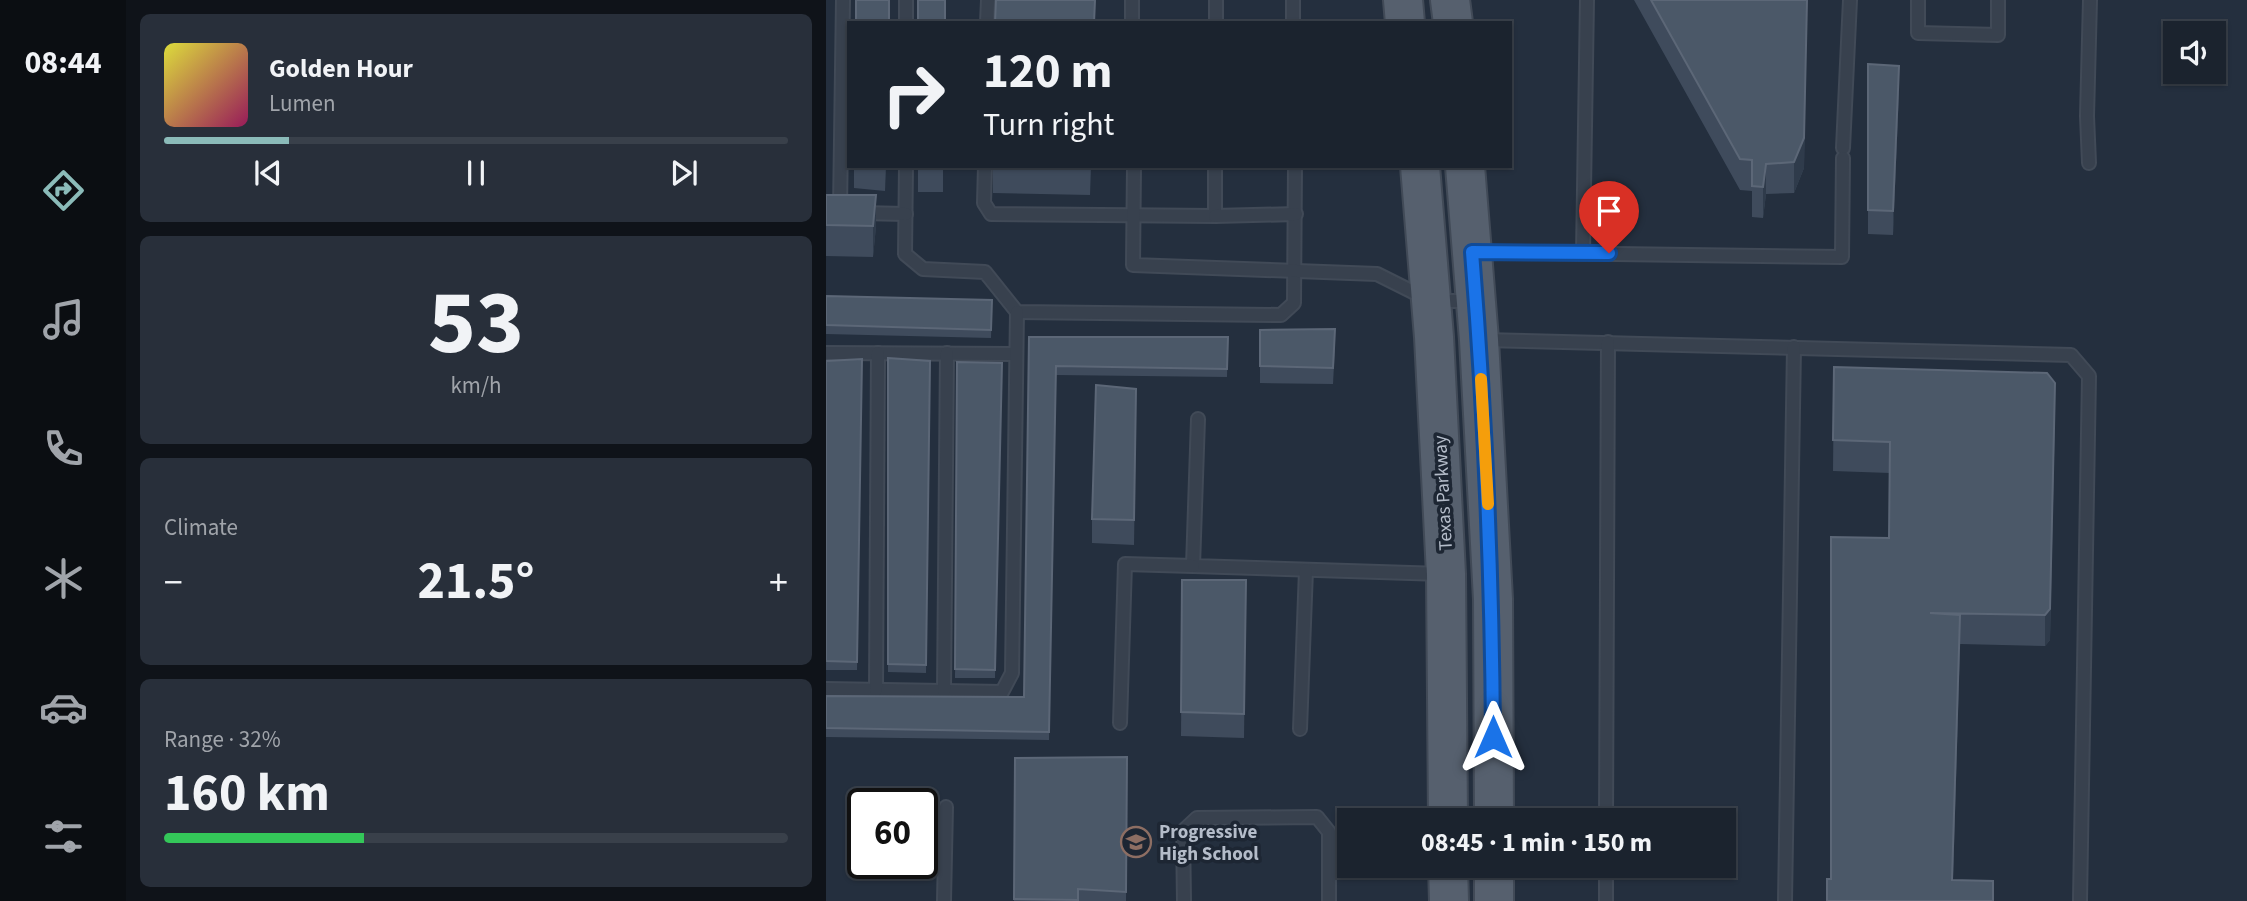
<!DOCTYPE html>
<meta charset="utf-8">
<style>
body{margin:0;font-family:"Source Sans 3",sans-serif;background:#282f3a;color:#f1f3f6;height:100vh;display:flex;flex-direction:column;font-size:26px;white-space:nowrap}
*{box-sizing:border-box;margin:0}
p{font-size:23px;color:#a0a4aa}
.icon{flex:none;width:38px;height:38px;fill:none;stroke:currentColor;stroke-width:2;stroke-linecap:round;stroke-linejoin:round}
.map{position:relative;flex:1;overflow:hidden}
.details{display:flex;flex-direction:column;gap:14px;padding:14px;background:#0f1319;width:700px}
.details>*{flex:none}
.banner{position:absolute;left:21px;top:21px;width:665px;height:147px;border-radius:0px;box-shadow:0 2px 5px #0004,0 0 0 2px #39404a;background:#1b232e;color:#f1f3f6;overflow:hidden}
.controls{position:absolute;left:1337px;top:21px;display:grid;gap:14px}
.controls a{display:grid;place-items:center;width:63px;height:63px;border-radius:0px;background:#1b232e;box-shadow:0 2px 5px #0004,0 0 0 2px #39404a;font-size:35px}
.speed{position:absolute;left:21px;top:788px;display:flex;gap:14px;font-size:35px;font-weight:700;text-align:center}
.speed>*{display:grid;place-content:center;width:91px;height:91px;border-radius:50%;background:#1b232e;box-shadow:0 2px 5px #0004,0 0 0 2px #39404a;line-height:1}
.speed .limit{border:4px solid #111;border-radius:10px;background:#fff;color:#111}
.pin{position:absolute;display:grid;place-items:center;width:60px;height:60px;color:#fff;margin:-72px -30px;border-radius:50% 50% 50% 0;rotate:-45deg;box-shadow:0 0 7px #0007}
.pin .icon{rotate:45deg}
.me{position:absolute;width:77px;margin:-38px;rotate:0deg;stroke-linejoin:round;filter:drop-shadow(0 0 5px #0008)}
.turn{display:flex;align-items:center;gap:24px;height:147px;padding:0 21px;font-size:32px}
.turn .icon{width:91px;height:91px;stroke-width:2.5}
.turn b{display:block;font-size:49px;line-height:60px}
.big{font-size:52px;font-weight:700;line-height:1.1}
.details .widget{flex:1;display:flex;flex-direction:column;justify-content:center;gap:10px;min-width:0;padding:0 24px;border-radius:10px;background:#282f3a}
.details .dial{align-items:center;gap:0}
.dial b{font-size:91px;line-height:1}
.song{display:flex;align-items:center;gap:21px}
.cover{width:84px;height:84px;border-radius:10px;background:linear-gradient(135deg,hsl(60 70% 55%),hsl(330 70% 35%))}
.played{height:7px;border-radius:4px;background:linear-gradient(90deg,#8bbbb9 20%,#39404a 20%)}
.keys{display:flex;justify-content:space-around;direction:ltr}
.heat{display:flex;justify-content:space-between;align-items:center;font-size:38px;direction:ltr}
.charge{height:10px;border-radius:5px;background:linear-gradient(90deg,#34c759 32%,#39404a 0)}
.trip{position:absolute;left:511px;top:808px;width:399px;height:70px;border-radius:0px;background:#1b232e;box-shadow:0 2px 5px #0004,0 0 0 2px #39404a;font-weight:700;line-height:70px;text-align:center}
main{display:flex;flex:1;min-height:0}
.tabs{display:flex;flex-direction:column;width:126px;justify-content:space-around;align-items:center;background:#0b0e12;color:#a0a4aa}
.tabs .icon{width:49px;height:49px}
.tabs .on{color:#8bbbb9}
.tabs b{font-size:32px;color:#f1f3f6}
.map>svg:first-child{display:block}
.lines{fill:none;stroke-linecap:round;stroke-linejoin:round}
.lane-casing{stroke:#414a57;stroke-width:16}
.primary-casing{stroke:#414a57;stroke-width:42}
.lane{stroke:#38414e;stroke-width:12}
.primary{stroke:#56606e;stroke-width:38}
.wall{fill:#3f4b5c}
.shaded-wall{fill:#2f3b4b}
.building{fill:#4b5868;stroke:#5c6777;stroke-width:2}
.route-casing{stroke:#114b97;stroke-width:18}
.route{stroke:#1a73e8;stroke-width:12}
.slow{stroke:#f59e0b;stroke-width:12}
.labels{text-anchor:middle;stroke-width:7;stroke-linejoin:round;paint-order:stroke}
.street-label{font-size:19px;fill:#b4bcc9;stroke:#1d2633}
.poi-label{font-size:19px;font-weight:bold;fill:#b4bcc9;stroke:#1d2633;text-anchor:start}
</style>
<main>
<nav class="tabs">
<b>08:44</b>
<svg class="icon on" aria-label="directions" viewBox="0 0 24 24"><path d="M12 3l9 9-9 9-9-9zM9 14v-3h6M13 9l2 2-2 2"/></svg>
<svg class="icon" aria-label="music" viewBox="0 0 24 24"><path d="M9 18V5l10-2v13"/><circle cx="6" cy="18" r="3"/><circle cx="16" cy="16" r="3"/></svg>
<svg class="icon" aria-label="phone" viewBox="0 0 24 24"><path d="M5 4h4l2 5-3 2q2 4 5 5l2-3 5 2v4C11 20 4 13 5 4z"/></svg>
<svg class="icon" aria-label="climate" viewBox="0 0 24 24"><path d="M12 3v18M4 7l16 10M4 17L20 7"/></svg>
<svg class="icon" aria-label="car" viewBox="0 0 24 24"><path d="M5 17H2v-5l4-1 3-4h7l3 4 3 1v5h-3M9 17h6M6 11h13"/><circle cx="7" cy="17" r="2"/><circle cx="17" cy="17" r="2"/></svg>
<svg class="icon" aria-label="filters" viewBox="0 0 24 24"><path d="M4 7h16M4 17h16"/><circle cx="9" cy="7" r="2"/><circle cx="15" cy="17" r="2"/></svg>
</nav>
<section class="details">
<div class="widget">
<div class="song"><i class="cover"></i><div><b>Golden Hour</b><p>Lumen</p></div></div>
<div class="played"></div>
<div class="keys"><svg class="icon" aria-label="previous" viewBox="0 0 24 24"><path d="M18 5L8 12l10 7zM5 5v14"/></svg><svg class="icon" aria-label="pause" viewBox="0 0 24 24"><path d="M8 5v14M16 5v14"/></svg><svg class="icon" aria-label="next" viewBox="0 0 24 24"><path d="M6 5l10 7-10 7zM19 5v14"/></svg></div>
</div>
<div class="widget dial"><b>53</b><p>km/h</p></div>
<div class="widget"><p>Climate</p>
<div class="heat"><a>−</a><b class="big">21.5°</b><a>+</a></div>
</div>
<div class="widget"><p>Range · 32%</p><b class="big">160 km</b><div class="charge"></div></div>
</section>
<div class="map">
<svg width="1421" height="901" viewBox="0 0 1421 901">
<rect width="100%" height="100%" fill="#242f3e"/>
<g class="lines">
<g class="lane-casing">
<g id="lane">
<path d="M 306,0 L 306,23"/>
<path d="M 467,0 L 467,23"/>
<path d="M 1092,0 L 1092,33 L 1172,35 L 1172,0"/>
<path d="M 80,23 L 80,0"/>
<path d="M 161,23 L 162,0"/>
<path d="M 390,23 L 390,0"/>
<path d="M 1017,148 L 1024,0"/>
<path d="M 1263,163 L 1261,116 L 1264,0"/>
<path d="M 80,166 L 79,254 L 97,269 L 159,272 L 191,312 L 455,315 L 468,303 L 469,166"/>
<path d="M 159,166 L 158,203 L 165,214 L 389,216 L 389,166"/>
<path d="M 308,166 L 307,265 L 551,274 L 605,301 L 646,301"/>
<path d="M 14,209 L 17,0"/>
<path d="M 34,213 L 80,214"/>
<path d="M 389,216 L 470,214"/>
<path d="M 649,252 L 1016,257 L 1017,158"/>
<path d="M 757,253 L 761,0"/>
<path d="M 657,340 L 1245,355 L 1263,376 L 1254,901"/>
<path d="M 0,353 L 190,354"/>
<path d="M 372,419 L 367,566 L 616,574"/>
<path d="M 0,689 L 176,692 L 186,673 L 191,312"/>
<path d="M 50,690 L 52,353"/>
<path d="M 118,691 L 121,353"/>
<path d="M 294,723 L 299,564 L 367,566"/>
<path d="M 474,729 L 480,570"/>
<path d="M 780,821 L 782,342"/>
<path d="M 780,866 L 780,901"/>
<path d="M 118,901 L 120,807"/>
<path d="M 358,901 L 357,831 L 371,818 L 491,817 L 503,832 L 503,901"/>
<path d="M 959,901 L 968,347"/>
</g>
</g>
<g class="primary-casing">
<g id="primary">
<path d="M 577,0 L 579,23"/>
<path d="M 624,0 L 627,23"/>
<path d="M 594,166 L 608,337 L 620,574 L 622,821"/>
<path d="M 639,166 L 653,340 L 667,599 L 668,821"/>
<path d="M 622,866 L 623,901"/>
<path d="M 668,901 L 668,866"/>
</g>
</g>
<use href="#lane" class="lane"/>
<use href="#primary" class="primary"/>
</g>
<g class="wall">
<path d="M 808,0 L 981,0 L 978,168 L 968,193 L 940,194 L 937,218 L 926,217 L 926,191 L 914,190 Z"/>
<path d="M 1042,64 L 1073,90 L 1067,235 L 1042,234 Z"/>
<path d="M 28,166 L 60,166 L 59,191 L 28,188 Z"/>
<rect x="92" y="166" width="25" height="26"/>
<path d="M 167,166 L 265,166 L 264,195 L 167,193 Z"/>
<path d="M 0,195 L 50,226 L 47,257 L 0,256 Z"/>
<path d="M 0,296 L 166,300 L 165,338 L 0,334 Z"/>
<path d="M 434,330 L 509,346 L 507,384 L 434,383 Z"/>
<path d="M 203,337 L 402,337 L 401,377 L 230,375 L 223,740 L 0,737 L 0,696 L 198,697 Z"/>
<path d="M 62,358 L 104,361 L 100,673 L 62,672 Z"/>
<path d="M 36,359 L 31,670 L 0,670 L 0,361 Z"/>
<path d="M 131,362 L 176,363 L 169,678 L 129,678 Z"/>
<path d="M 1008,367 L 1229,414 L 1224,640 L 1219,646 L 1134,644 L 1127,880 L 1005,879 L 1063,538 L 1064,473 L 1007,471 Z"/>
<path d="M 310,413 L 308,545 L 266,543 L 266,519 Z"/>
<path d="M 356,580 L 420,580 L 418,738 L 355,736 Z"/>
<path d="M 301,757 L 300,901 L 188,901 L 189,758 Z"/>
</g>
<g class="shaded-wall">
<path d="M 981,0 L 978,168 L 968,193 L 968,162 Z"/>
<path d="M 1073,66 L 1073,90 L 1067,235 L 1067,211 Z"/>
<path d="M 940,164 L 940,194 L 937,218 L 937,187 Z"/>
<path d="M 50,195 L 50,226 L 47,257 L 47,226 Z"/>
<path d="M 1229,383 L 1224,640 L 1219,646 L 1219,615 Z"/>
<path d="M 1134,615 L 1134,646 L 1126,901 L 1126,880 Z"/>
</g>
<g class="building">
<rect x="30" y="0" width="33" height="23"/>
<rect x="92" y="0" width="27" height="23"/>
<path d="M 170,0 L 269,0 L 268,23 L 169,23 Z"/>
<path d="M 825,0 L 981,0 L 978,138 L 968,162 L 940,164 L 937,187 L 926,186 L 926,160 L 914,159 Z"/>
<path d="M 1042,64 L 1073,66 L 1067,211 L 1042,210 Z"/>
<path d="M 0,195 L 50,195 L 47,226 L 0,225 Z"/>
<path d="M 0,296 L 166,300 L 165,330 L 0,325 Z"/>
<path d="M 509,329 L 507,368 L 434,366 L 434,330 Z"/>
<path d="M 203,337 L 402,337 L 401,369 L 230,366 L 223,732 L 0,728 L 0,696 L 198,697 Z"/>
<path d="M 62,358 L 104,361 L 100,665 L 62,664 Z"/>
<path d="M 36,359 L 31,662 L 0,661 L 0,361 Z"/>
<path d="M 131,362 L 176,363 L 169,670 L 129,669 Z"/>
<path d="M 1008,367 L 1221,373 L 1229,383 L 1224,609 L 1219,615 L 1104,613 L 1134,615 L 1126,880 L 1167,881 L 1167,901 L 1001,901 L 1001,879 L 1005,879 L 1005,537 L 1063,538 L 1064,442 L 1007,440 Z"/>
<path d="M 270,385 L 310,389 L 308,520 L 266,519 Z"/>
<path d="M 356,580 L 420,580 L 418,714 L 355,712 Z"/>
<path d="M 301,757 L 300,892 L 252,889 L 252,900 L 188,899 L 189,758 Z"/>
</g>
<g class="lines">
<g class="route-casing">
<path id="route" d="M 667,737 C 666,575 659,413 646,252 L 783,253"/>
</g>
<use href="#route" class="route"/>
<path class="slow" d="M 655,379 L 662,504"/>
</g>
<defs>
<g id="school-ring" transform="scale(1.575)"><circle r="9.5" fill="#1d2633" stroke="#8d6e63" stroke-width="1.5"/><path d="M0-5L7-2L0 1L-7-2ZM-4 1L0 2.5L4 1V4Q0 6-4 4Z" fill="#8d6e63"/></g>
</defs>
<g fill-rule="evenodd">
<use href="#school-ring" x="310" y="842"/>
</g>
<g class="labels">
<g class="street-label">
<text transform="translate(616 493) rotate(-93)" y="7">Texas Parkway</text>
</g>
<g class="poi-label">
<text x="333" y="838">Progressive<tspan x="333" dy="22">High School</tspan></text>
</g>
</g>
</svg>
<div class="controls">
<a><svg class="icon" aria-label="sound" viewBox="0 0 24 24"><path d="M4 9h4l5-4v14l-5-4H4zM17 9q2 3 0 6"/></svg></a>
</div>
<div class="speed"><div class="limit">60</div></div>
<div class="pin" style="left:783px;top:253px;background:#d93025"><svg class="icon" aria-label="arrive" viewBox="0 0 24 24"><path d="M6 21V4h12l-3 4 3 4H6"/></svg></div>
<svg class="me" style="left:667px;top:737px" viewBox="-20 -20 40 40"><path d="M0-17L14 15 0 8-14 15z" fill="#1a73e8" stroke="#fff" stroke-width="4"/></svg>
<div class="trip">08:45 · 1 min · 150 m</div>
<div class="banner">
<div class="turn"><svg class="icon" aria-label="right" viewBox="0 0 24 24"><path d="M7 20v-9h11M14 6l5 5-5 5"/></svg><div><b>120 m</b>Turn right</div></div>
</div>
</div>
</main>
